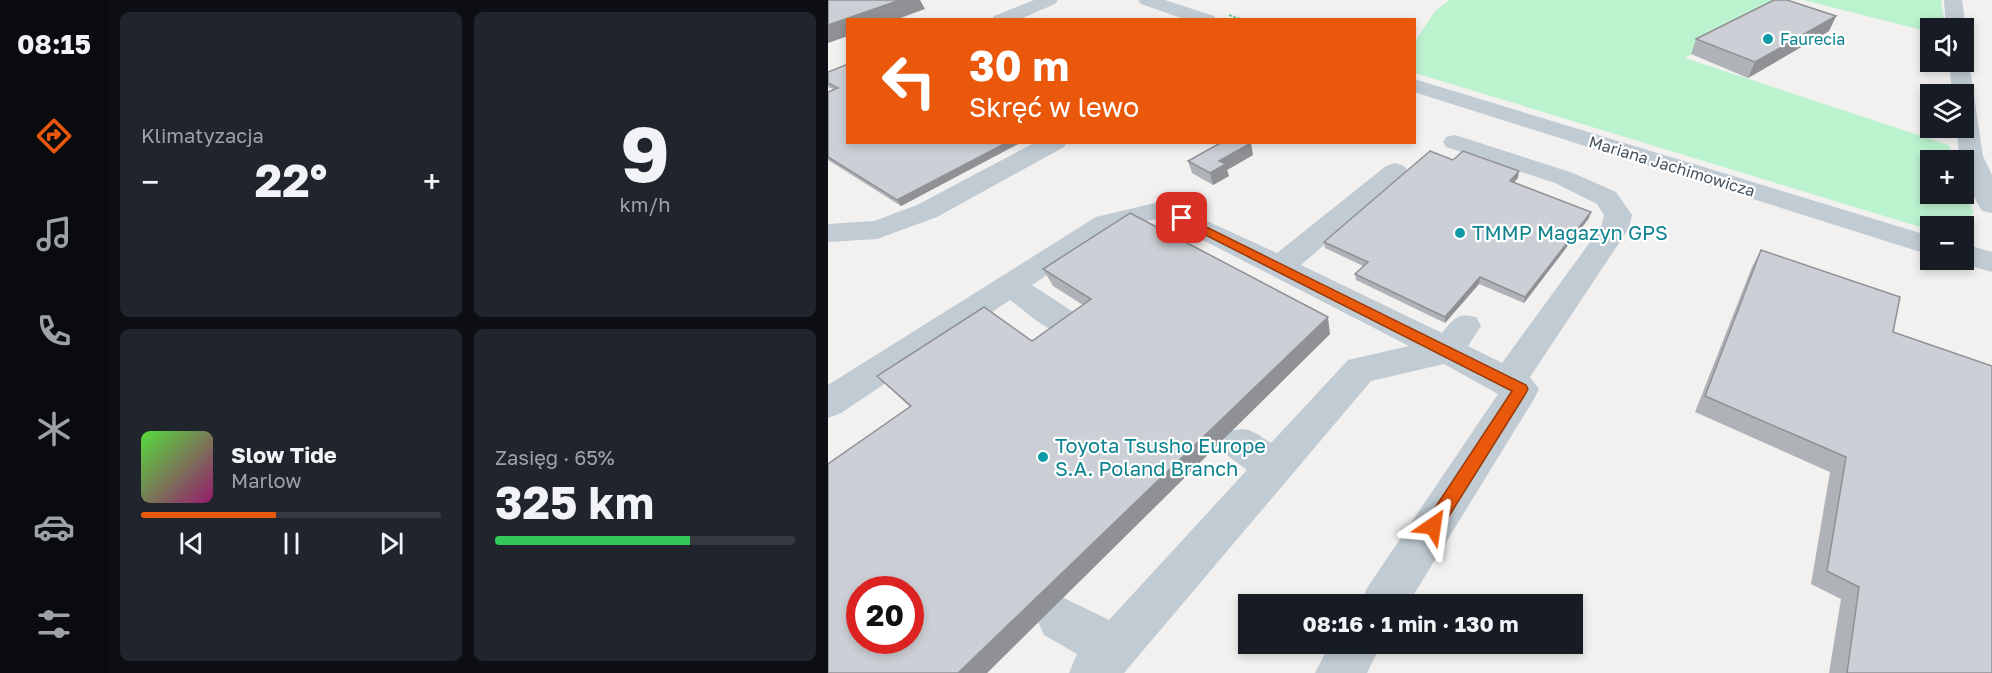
<!DOCTYPE html>
<html lang="pl">
<meta charset="utf-8">
<style>
body{margin:0;font-family:"Golos Text",sans-serif;background:#20242c;color:#f1f3f6;height:100vh;display:flex;flex-direction:column;font-size:22px;white-space:nowrap}
*{box-sizing:border-box;margin:0}
p{font-size:20px;color:#9ea1a6}
.icon{flex:none;width:33px;height:33px;fill:none;stroke:currentColor;stroke-width:2;stroke-linecap:round;stroke-linejoin:round}
.map{position:relative;flex:1;overflow:hidden}
.panel{display:flex;flex-direction:column;gap:12px;padding:12px;background:#0d0f14;width:720px}
.panel>*{flex:none}
.hud{position:absolute;left:18px;top:18px;width:570px;height:126px;border-radius:0px;box-shadow:0 3px 9px #0003;background:#ea580c;color:#fff;overflow:hidden}
.fabs{position:absolute;left:1092px;top:18px;display:grid;gap:12px}
.fabs a{display:grid;place-items:center;width:54px;height:54px;border-radius:0px;background:#171b24;box-shadow:0 3px 9px #0003;font-size:30px}
.speed{position:absolute;left:18px;top:576px;display:flex;gap:12px;font-size:30px;font-weight:700;text-align:center}
.speed>*{display:grid;place-content:center;width:78px;height:78px;border-radius:50%;background:#171b24;box-shadow:0 3px 9px #0003;line-height:1}
.speed .limit{border:9px solid #d22;background:#fff;color:#111}
.pin{position:absolute;display:grid;place-items:center;width:51px;height:51px;color:#fff;margin:-26px;border-radius:12px;box-shadow:0 3px 9px #0006}
.me{position:absolute;width:66px;margin:-33px;rotate:32deg;stroke-linejoin:round;filter:drop-shadow(0 0 4px #0008)}
.turn{display:flex;align-items:center;gap:21px;height:126px;padding:0 24px;font-size:27px}
.turn .icon{width:78px;height:78px;stroke-width:2.5}
.turn b{display:block;font-size:42px;line-height:51px}
.big{font-size:45px;font-weight:700;line-height:1.1}
.panel .widget{flex:1;display:flex;flex-direction:column;justify-content:center;gap:9px;min-width:0;padding:0 21px;border-radius:9px;background:#20242c}
.panel .dial{align-items:center;gap:0}
.dial b{font-size:78px;line-height:1}
.song{display:flex;align-items:center;gap:18px}
.cover{width:72px;height:72px;border-radius:9px;background:linear-gradient(135deg,hsl(110 70% 55%),hsl(320 70% 35%))}
.played{height:6px;border-radius:3px;background:linear-gradient(90deg,#ea580c 45%,#363941 45%)}
.keys{display:flex;justify-content:space-around;direction:ltr}
.heat{display:flex;justify-content:space-between;align-items:center;font-size:33px;direction:ltr}
.charge{height:9px;border-radius:4px;background:linear-gradient(90deg,#34c759 65%,#363941 0)}
.panel .tiles{flex:1;display:grid;gap:12px;grid-template-columns:repeat(2,1fr)}
.trip{position:absolute;left:410px;top:594px;width:345px;height:60px;border-radius:0px;background:#171b24;box-shadow:0 3px 9px #0003;font-weight:700;line-height:60px;text-align:center}
main{display:flex;flex:1;min-height:0}
.tab-bar{display:flex;flex-direction:column;width:108px;justify-content:space-around;align-items:center;background:#090b0e;color:#9ea1a6}
.tab-bar .icon{width:42px;height:42px}
.tab-bar .current{color:#ea580c}
.tab-bar b{font-size:27px;color:#f1f3f6}
.map>svg:first-child{display:block}
.green{fill:#bcf3cf}
.lines{fill:none;stroke-linecap:round;stroke-linejoin:round}
.path{stroke:#71d39f;stroke-width:2;stroke-dasharray:3 1.5;stroke-linecap:butt}
.minor{fill:#c0cbd3;fill-rule:evenodd}
.wall{fill:#afb2b7}
.shaded-wall{fill:#8f9195}
.building{fill:#cccfd5;stroke:#8f9195;stroke-width:1.5;fill-rule:evenodd}
.route{fill:#ea580c;stroke:#983908;stroke-width:1.5}
.culture-dot{fill:#0f9aa8;stroke:#fff;stroke-width:2}
.labels{text-anchor:middle;stroke-width:4.5;stroke-linejoin:round;paint-order:stroke}
.far-culture-label{font-size:16px;fill:#0d838f;stroke:#fff;text-anchor:start}
.far-street-label{font-size:16px;fill:#46545f;stroke:#fff}
.culture-label{font-size:20px;fill:#0d838f;stroke:#fff;text-anchor:start}
</style>
<main>
<nav class="tab-bar">
<b>08:15</b>
<svg class="icon current" aria-label="directions" viewBox="0 0 24 24"><path d="M12 3l9 9-9 9-9-9zM9 14v-3h6M13 9l2 2-2 2"/></svg>
<svg class="icon" aria-label="music" viewBox="0 0 24 24"><path d="M9 18V5l10-2v13"/><circle cx="6" cy="18" r="3"/><circle cx="16" cy="16" r="3"/></svg>
<svg class="icon" aria-label="phone" viewBox="0 0 24 24"><path d="M5 4h4l2 5-3 2q2 4 5 5l2-3 5 2v4C11 20 4 13 5 4z"/></svg>
<svg class="icon" aria-label="climate" viewBox="0 0 24 24"><path d="M12 3v18M4 7l16 10M4 17L20 7"/></svg>
<svg class="icon" aria-label="car" viewBox="0 0 24 24"><path d="M5 17H2v-5l4-1 3-4h7l3 4 3 1v5h-3M9 17h6M6 11h13"/><circle cx="7" cy="17" r="2"/><circle cx="17" cy="17" r="2"/></svg>
<svg class="icon" aria-label="filters" viewBox="0 0 24 24"><path d="M4 7h16M4 17h16"/><circle cx="9" cy="7" r="2"/><circle cx="15" cy="17" r="2"/></svg>
</nav>
<section class="panel">
<div class="tiles">
<div class="widget"><p>Klimatyzacja</p>
<div class="heat"><a>−</a><b class="big">22°</b><a>+</a></div>
</div>
<div class="widget dial"><b>9</b><p>km/h</p></div>
<div class="widget">
<div class="song"><i class="cover"></i><div><b>Slow Tide</b><p>Marlow</p></div></div>
<div class="played"></div>
<div class="keys"><svg class="icon" aria-label="previous" viewBox="0 0 24 24"><path d="M18 5L8 12l10 7zM5 5v14"/></svg><svg class="icon" aria-label="pause" viewBox="0 0 24 24"><path d="M8 5v14M16 5v14"/></svg><svg class="icon" aria-label="next" viewBox="0 0 24 24"><path d="M6 5l10 7-10 7zM19 5v14"/></svg></div>
</div>
<div class="widget"><p>Zasięg · 65%</p><b class="big">325 km</b><div class="charge"></div></div>
</div>
</section>
<div class="map">
<svg width="1164" height="673" viewBox="0 0 1164 673">
<rect width="100%" height="100%" fill="#f3f0f0"/>
<g class="green">
<path d="M 622,0 L 954,0 L 857,58 L 1121,145 L 1126,160 L 1102,160 L 1102,194 L 1136,194 L 1136,186 L 1146,214 L 1120,226 L 1102,226 L 1102,230 L 587,73 L 586,43 L 607,11 Z"/>
<path d="M 975,0 L 1113,0 L 1117,28 L 1102,28 L 1102,32 Z"/>
</g>
<g class="lines">
<path class="path" d="M 401,15 L 415,20"/>
<g class="minor">
<path d="M 206,0 L 230,0 L 227,4 L 190,20 L 164,20 L 166,16 Z"/>
<path d="M 310,0 L 337,0 L 386,16 L 388,20 L 359,20 L 313,4 Z"/>
<path d="M 1116,0 L 1134,0 L 1138,28 L 1136,31 L 1136,28 L 1118,28 Z"/>
<path d="M 1136,57 L 1141,62 L 1155,156 L 1164,175 L 1164,213 L 1154,211 C 1146,198 1136,176 1136,160 L 1132,160 L 1128,128 L 1136,128 L 1136,94 L 1124,94 L 1121,62 L 1136,62 Z"/>
<path d="M 586,79 L 1102,236 L 1102,255 L 586,92 Z"/>
<path d="M 627,135 L 745,173 L 788,192 L 804,215 L 801,228 L 702,377 L 711,389 L 706,399 L 580,604 L 532,604 L 539,588 L 670,394 L 616,364 L 543,381 L 296,673 L 241,673 L 249,654 L 216,635 L 209,619 L 216,603 L 232,596 L 281,620 L 419,470 L 400,456 L 394,444 L 400,432 C 420,425 427,433 443,443 L 520,360 L 581,346 L 332,218 L 288,229 L 204,285 L 250,315 L 255,324 L 250,333 C 225,340 202,314 182,300 L 13,413 L 0,418 L 0,385 L 268,217 L 335,201 L 449,253 L 558,166 L 567,163 L 576,166 L 580,171 L 576,176 L 473,265 L 614,333 C 625,319 630,312 648,317 L 653,326 L 640,346 L 674,363 L 773,227 L 776,215 L 769,204 L 727,183 L 618,147 L 615,142 L 618,137 Z"/>
<path d="M 208,142 L 239,142 L 236,147 L 109,217 L 49,239 L 0,242 L 0,224 L 46,221 L 89,205 Z"/>
<path d="M 1136,244 L 1164,252 L 1164,272 L 1126,261 L 1136,260 Z"/>
<path d="M 502,644 L 553,644 L 539,673 L 487,673 Z"/>
</g>
</g>
<g class="wall">
<path d="M 1008,16 L 1001,31 L 920,78 L 863,54 L 868,39 Z"/>
<path d="M 20,64 L 20,142 L 194,142 L 73,206 L 0,160 L 0,92 L 5,89 L 0,87 L 0,72 Z"/>
<path d="M 425,155 L 399,170 L 401,176 L 385,185 L 364,173 L 360,161 Z"/>
<path d="M 625,160 L 690,178 L 686,183 L 761,218 L 696,303 L 651,284 L 617,323 L 528,280 L 527,274 L 535,266 L 497,248 L 496,242 Z"/>
<path d="M 933,250 L 1065,332 L 1164,673 L 1001,673 L 1013,599 L 983,584 L 1002,472 L 867,412 L 924,267 Z"/>
<path d="M 215,269 L 502,334 L 159,673 L 0,673 L 82,407 L 49,376 L 204,341 L 255,305 L 225,286 Z"/>
</g>
<g class="shaded-wall">
<path d="M 72,0 L 92,0 L 97,9 L 67,20 L 20,20 L 20,36 L 0,43 L 0,25 Z"/>
<path d="M 1008,16 L 1001,31 L 920,78 L 927,62 Z"/>
<path d="M 180,142 L 194,142 L 73,206 L 69,200 Z"/>
<path d="M 423,143 L 425,155 L 399,170 L 401,176 L 385,185 L 382,173 L 391,161 Z"/>
<path d="M 691,171 L 690,178 L 681,187 L 682,181 Z"/>
<path d="M 763,212 L 761,218 L 696,303 L 697,297 Z"/>
<path d="M 652,277 L 651,284 L 617,323 L 617,317 Z"/>
<path d="M 500,317 L 502,334 L 159,673 L 130,673 Z"/>
</g>
<g class="building">
<path d="M 0,0 L 72,0 L 0,25 Z"/>
<path d="M 946,0 L 959,0 L 1008,16 L 927,62 L 868,39 Z"/>
<path d="M 20,64 L 20,142 L 180,142 L 69,200 L 0,157 L 0,92 L 10,88 L 0,83 L 0,72 Z"/>
<path d="M 394,142 L 423,143 L 391,161 L 398,164 L 382,173 L 360,161 Z"/>
<path d="M 602,151 L 625,160 L 635,151 L 691,171 L 682,181 L 763,212 L 697,297 L 652,277 L 617,317 L 527,274 L 540,262 L 496,242 Z"/>
<path d="M 302,213 L 500,317 L 130,673 L 0,673 L 0,464 L 83,406 L 49,376 L 156,307 L 204,341 L 263,299 L 215,269 ZM 32,590 L 82,590 L 82,640 L 32,640 Z"/>
<path d="M 933,250 L 1072,297 L 1065,332 L 1164,366 L 1164,673 L 1019,673 L 1031,587 L 999,571 L 1018,457 L 877,396 Z"/>
</g>
<path class="route" d="M 354,215 L 698,385 L 700,389 L 698,393 L 611,532 L 605,534 L 599,532 L 597,526 L 599,520 L 684,391 L 350,221 L 349,218 Z"/>
<g class="culture-dot">
<circle cx="940" cy="39" r="6"/>
<circle cx="632" cy="233" r="6"/>
<circle cx="215" cy="457" r="6"/>
</g>
<g class="labels">
<g class="far-culture-label">
<text x="952" y="45">Faurecia</text>
</g>
<g class="far-street-label">
<text transform="translate(844 166) rotate(17)" y="6">Mariana Jachimowicza</text>
</g>
<g class="culture-label">
<text x="644" y="240">TMMP Magazyn GPS</text>
<text x="227" y="453">Toyota Tsusho Europe<tspan x="227" dy="23">S.A. Poland Branch</tspan></text>
</g>
</g>
</svg>
<div class="fabs">
<a><svg class="icon" aria-label="sound" viewBox="0 0 24 24"><path d="M4 9h4l5-4v14l-5-4H4zM17 9q2 3 0 6"/></svg></a>
<a><svg class="icon" aria-label="layers" viewBox="0 0 24 24"><path d="M12 4l9 5-9 5-9-5zM3 14l9 5 9-5"/></svg></a>
<a>+</a>
<a>−</a>
</div>
<div class="speed"><div class="limit">20</div></div>
<div class="pin" style="left:354px;top:218px;background:#d93025"><svg class="icon" aria-label="arrive" viewBox="0 0 24 24"><path d="M6 21V4h12l-3 4 3 4H6"/></svg></div>
<svg class="me" style="left:605px;top:526px" viewBox="-20 -20 40 40"><path d="M0-17L14 15 0 8-14 15z" fill="#ea580c" stroke="#fff" stroke-width="4"/></svg>
<div class="trip">08:16 · 1 min · 130 m</div>
<div class="hud">
<div class="turn"><svg class="icon" aria-label="left" viewBox="0 0 24 24"><path d="M17 20v-9H6M10 6l-5 5 5 5"/></svg><div><b>30 m</b>Skręć w lewo</div></div>
</div>
</div>
</main>
